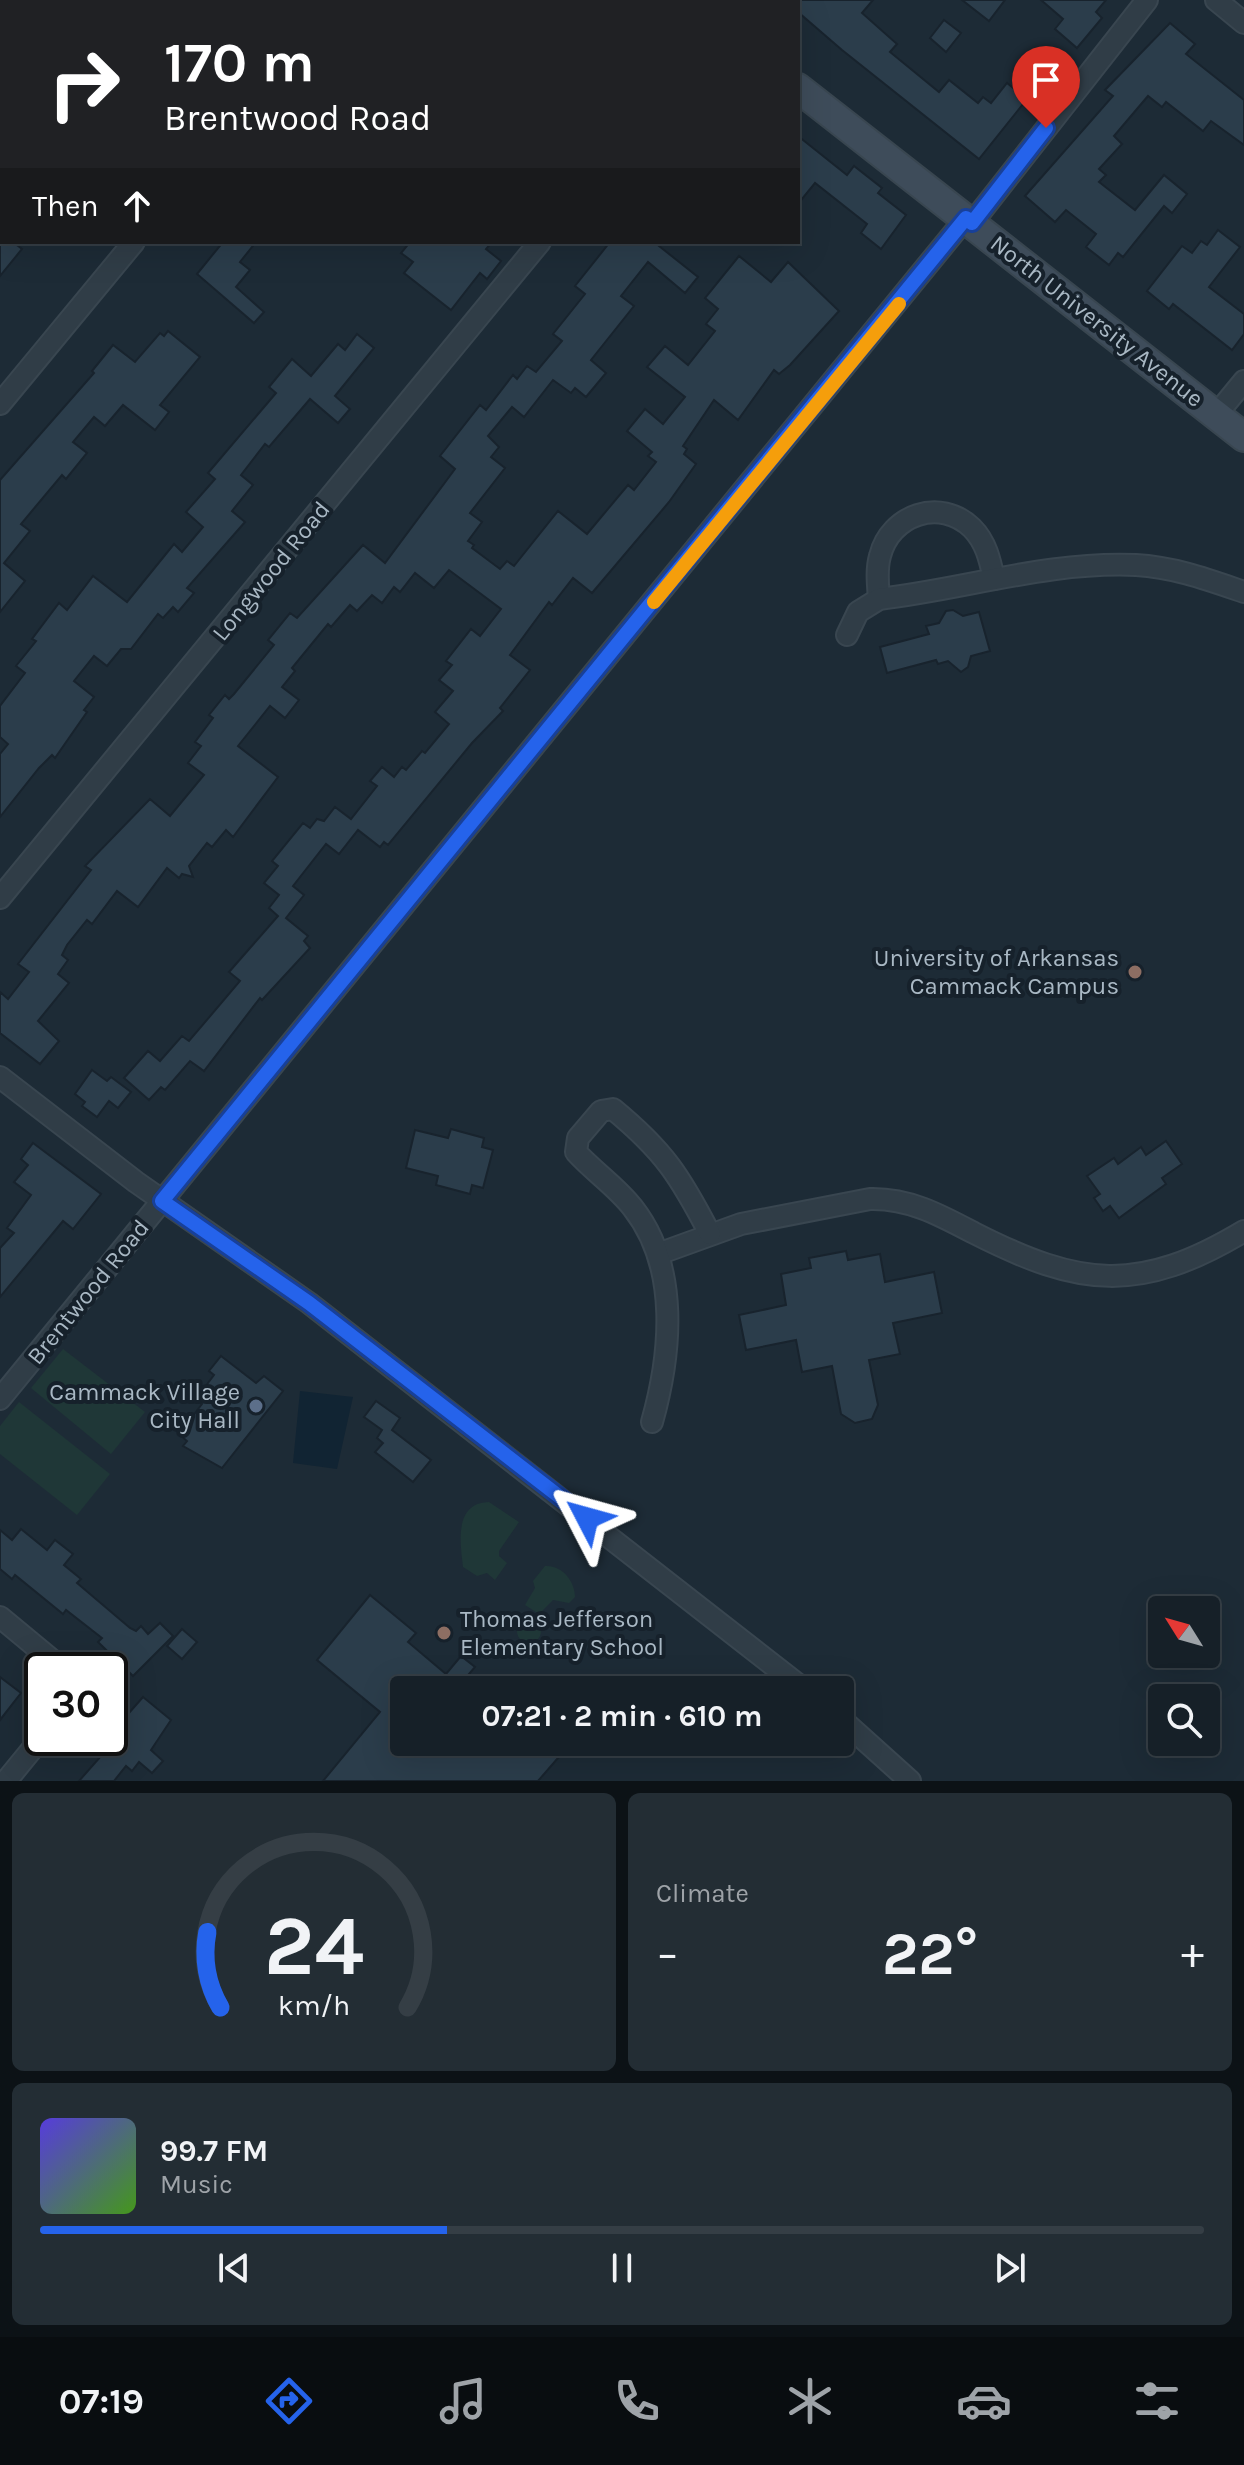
<!DOCTYPE html>
<meta charset="utf-8">
<style>
body{margin:0;font-family:Karla,sans-serif;background:#232d34;color:#f1f3f6;height:100vh;display:flex;flex-direction:column;font-size:30px;white-space:nowrap}
*{box-sizing:border-box;margin:0}
p{font-size:26px;color:#9ea3a8}
.icon{flex:none;width:44px;height:44px;fill:none;stroke:currentColor;stroke-width:2;stroke-linecap:round;stroke-linejoin:round}
.map{position:relative;height:1781px;overflow:hidden}
.details{display:flex;flex-direction:column;gap:12px;padding:12px;background:#0c1216;flex:1}
.details>*{flex:none}
.guide{position:absolute;left:0px;top:0px;width:800px;height:244px;box-shadow:0 8px 32px #0002,0 0 0 2px #353e45;background:#202124;color:#fff;overflow:hidden}
.needle{width:52px;rotate:307deg}
.controls{position:absolute;left:1148px;top:1596px;display:grid;gap:16px}
.controls a{display:grid;place-items:center;width:72px;height:72px;border-radius:8px;background:#162028;box-shadow:0 8px 32px #0002,0 0 0 2px #353e45;font-size:40px}
.speed{position:absolute;left:24px;top:1652px;display:flex;gap:16px;font-size:40px;font-weight:700;text-align:center}
.speed>*{display:grid;place-content:center;width:104px;height:104px;border-radius:50%;background:#162028;box-shadow:0 8px 32px #0002,0 0 0 2px #353e45;line-height:1}
.speed .limit{border:4px solid #111;border-radius:12px;background:#fff;color:#111}
.pin{position:absolute;display:grid;place-items:center;width:68px;height:68px;color:#fff;margin:-82px -34px;border-radius:50% 50% 50% 0;rotate:-45deg;box-shadow:0 0 8px #0007}
.pin .icon{rotate:45deg}
.me{position:absolute;width:88px;margin:-44px;rotate:309deg;stroke-linejoin:round;filter:drop-shadow(0 0 6px #0008)}
.turn{display:flex;align-items:center;gap:28px;height:168px;padding:0 32px;font-size:36px}
.turn .icon{width:104px;height:104px;stroke-width:2.5}
.turn b{display:block;font-size:56px;line-height:68px}
.then{display:flex;align-items:center;height:76px;padding:0 32px;background:#0003;gap:16px;font-size:30px}
.big{font-size:60px;font-weight:700;line-height:1.1}
.details .tile{flex:1;display:flex;flex-direction:column;justify-content:center;gap:12px;min-width:0;padding:0 28px;border-radius:12px;background:#232d34}
.details .dial{align-items:center;gap:0}
.dial svg{height:208px;overflow:visible;fill:none;stroke:#353e45;stroke-width:7;stroke-linecap:round;text-anchor:middle}
.dial text{fill:#f1f3f6;stroke:none}
.song{display:flex;align-items:center;gap:24px}
.cover{width:96px;height:96px;border-radius:12px;background:linear-gradient(135deg,hsl(250 70% 55%),hsl(100 70% 35%))}
.played{height:8px;border-radius:4px;background:linear-gradient(90deg,#2563eb 35%,#353e45 35%)}
.keys{display:flex;justify-content:space-around;direction:ltr}
.heat{display:flex;justify-content:space-between;align-items:center;font-size:44px;direction:ltr}
.details .tiles{flex:1;display:grid;gap:12px;grid-template-columns:1fr 1fr}
.tile:last-child{grid-column:span 2}
.trip{position:absolute;left:390px;top:1676px;width:464px;height:80px;border-radius:8px;background:#162028;box-shadow:0 8px 32px #0002,0 0 0 2px #353e45;font-weight:700;line-height:80px;text-align:center}
.menu{display:flex;height:128px;justify-content:space-around;align-items:center;background:#090d10;color:#9ea3a8}
.menu .icon{width:56px;height:56px}
.menu .on{color:#2563eb}
.menu b{font-size:36px;color:#f1f3f6}
.map>svg:first-child{display:block}
.green{fill:#1f3737}
.water{fill:#112433}
.building{fill:#2b3d4b;stroke:#18232d;stroke-width:2}
.lines{fill:none;stroke-linecap:round;stroke-linejoin:round}
.street-casing{stroke:#394650;stroke-width:24}
.secondary-casing{stroke:#394650;stroke-width:32}
.street{stroke:#303d47;stroke-width:20}
.secondary{stroke:#3e4c5a;stroke-width:28}
.route-casing{stroke:#184099;stroke-width:20}
.route{stroke:#2563eb;stroke-width:14}
.slow{stroke:#f59e0b;stroke-width:14}
.education-dot{fill:#8d6e63;stroke:#16212b;stroke-width:3}
.service-dot{fill:#5c6f8a;stroke:#16212b;stroke-width:3}
.labels{text-anchor:middle;stroke-width:8;stroke-linejoin:round;paint-order:stroke}
.street-label{font-size:24px;fill:#a9b8c4;stroke:#16212b}
.poi-label{font-size:24px;fill:#a9b8c4;stroke:#16212b;text-anchor:end}
</style>
<div class="map">
<svg width="1244" height="1781" viewBox="0 0 1244 1781">
<rect width="100%" height="100%" fill="#1d2b36"/>
<g class="green">
<path d="M 63,1349 L 145,1412 L 111,1454 L 31,1388 Z"/>
<path d="M 19,1402 L 110,1474 L 77,1515 L 0,1454 L 0,1426 Z"/>
<path d="M 489,1502 L 519,1522 L 499,1551 L 499,1556 L 507,1563 L 495,1580 L 487,1573 L 477,1576 L 463,1567 C 460,1542 454,1503 489,1502 Z"/>
<path d="M 545,1566 C 562,1565 575,1581 575,1597 L 569,1603 L 553,1600 L 539,1614 L 525,1605 L 535,1588 L 533,1581 Z"/>
<circle cx="529" cy="1631" r="12"/>
</g>
<path class="water" d="M 300,1391 L 353,1397 L 337,1469 L 293,1463 Z"/>
<g class="building">
<path d="M 798,0 L 873,0 L 862,13 L 897,44 L 890,52 L 939,92 L 949,80 L 978,103 L 983,97 L 991,103 L 1007,83 L 1027,99 L 979,159 L 842,50 L 798,12 Z"/>
<path d="M 962,0 L 1005,0 L 989,21 Z"/>
<path d="M 1041,0 L 1106,0 L 1096,12 L 1102,18 L 1077,48 L 1055,29 L 1063,19 Z"/>
<path d="M 944,20 L 961,33 L 946,52 L 930,38 Z"/>
<path d="M 1170,23 L 1195,44 L 1186,54 L 1244,100 L 1244,145 L 1211,121 L 1203,131 L 1166,102 L 1162,107 L 1148,96 L 1114,136 L 1122,144 L 1099,169 L 1106,175 L 1099,182 L 1135,210 L 1164,175 L 1187,194 L 1172,213 L 1164,206 L 1123,257 L 1118,253 L 1109,265 L 1086,247 L 1096,234 L 1066,210 L 1055,222 L 1025,196 L 1113,96 L 1105,90 Z"/>
<path d="M 798,136 L 847,175 L 854,166 L 882,188 L 878,193 L 906,215 L 881,249 L 861,233 L 867,224 L 815,183 L 798,204 Z"/>
<path d="M 1218,230 L 1240,247 L 1209,287 L 1244,314 L 1244,334 L 1232,350 L 1173,304 L 1169,309 L 1147,291 L 1182,246 L 1192,253 L 1201,241 L 1207,245 Z"/>
<path d="M 0,242 L 13,242 L 22,249 L 0,276 Z"/>
<path d="M 223,242 L 256,242 L 240,262 L 250,270 L 236,287 L 264,312 L 254,323 L 197,274 Z"/>
<path d="M 410,242 L 492,242 L 486,249 L 501,261 L 487,279 L 480,273 L 451,310 L 404,273 L 413,262 L 401,253 Z"/>
<path d="M 610,242 L 654,242 L 698,277 L 685,293 L 648,262 L 621,296 L 634,306 L 591,360 L 606,373 L 586,397 L 575,388 L 571,393 L 553,380 L 524,417 L 512,407 L 488,436 L 499,447 L 491,457 L 505,468 L 470,513 L 482,522 L 468,541 L 474,545 L 472,548 L 500,569 L 507,561 L 514,566 L 558,511 L 587,534 L 628,485 L 634,490 L 656,462 L 648,456 L 652,452 L 627,431 L 645,409 L 663,424 L 685,397 L 647,367 L 665,346 L 688,365 L 715,331 L 706,324 L 718,309 L 705,298 L 739,256 L 771,282 L 788,262 L 839,311 L 790,365 L 779,374 L 774,370 L 738,420 L 714,400 L 683,446 L 687,449 L 684,454 L 696,464 L 669,502 L 592,593 L 573,578 L 552,605 L 549,602 L 510,655 L 530,670 L 500,708 L 503,711 L 472,743 L 388,845 L 384,842 L 380,847 L 358,830 L 339,854 L 326,844 L 293,886 L 304,895 L 286,918 L 308,936 L 304,941 L 310,948 L 262,1000 L 260,998 L 204,1071 L 190,1061 L 165,1090 L 161,1087 L 149,1100 L 124,1078 L 148,1051 L 160,1061 L 182,1036 L 189,1041 L 240,981 L 229,972 L 278,916 L 269,908 L 279,895 L 264,883 L 278,866 L 272,861 L 303,823 L 310,828 L 317,819 L 324,821 L 335,807 L 351,819 L 377,786 L 370,781 L 382,767 L 394,777 L 402,767 L 406,770 L 422,751 L 425,753 L 449,724 L 435,712 L 453,691 L 439,680 L 452,665 L 446,661 L 471,629 L 480,636 L 501,609 L 449,570 L 434,588 L 415,573 L 400,592 L 394,587 L 382,603 L 372,595 L 357,611 L 350,605 L 331,627 L 328,624 L 292,668 L 295,671 L 282,687 L 299,700 L 285,718 L 270,706 L 238,746 L 278,777 L 233,837 L 226,830 L 212,847 L 207,843 L 189,866 L 193,877 L 182,874 L 179,878 L 167,868 L 138,907 L 117,891 L 92,924 L 87,920 L 67,945 L 62,955 L 68,960 L 58,974 L 69,983 L 38,1021 L 59,1041 L 40,1064 L 0,1033 L 0,992 L 8,999 L 29,972 L 18,964 L 91,870 L 85,866 L 150,799 L 170,816 L 204,775 L 188,763 L 201,746 L 195,742 L 213,718 L 209,715 L 225,695 L 229,699 L 234,694 L 274,645 L 268,640 L 290,613 L 297,618 L 363,545 L 385,563 L 455,469 L 440,456 L 480,405 L 486,410 L 513,375 L 517,379 L 527,366 L 536,372 L 562,341 L 553,334 L 585,294 L 575,286 Z"/>
<path d="M 168,331 L 200,357 L 160,405 L 169,412 L 155,430 L 123,405 L 105,426 L 94,417 L 73,442 L 87,453 L 66,479 L 62,475 L 21,524 L 30,531 L 4,563 L 25,581 L 0,612 L 0,480 L 94,373 L 92,371 L 113,345 L 135,362 L 160,333 L 164,336 Z"/>
<path d="M 357,334 L 374,348 L 335,396 L 350,409 L 338,423 L 310,399 L 269,447 L 265,444 L 241,475 L 253,485 L 232,511 L 245,522 L 187,588 L 194,593 L 178,612 L 173,607 L 163,618 L 158,614 L 131,649 L 121,649 L 107,666 L 94,656 L 74,681 L 94,697 L 84,710 L 87,712 L 55,758 L 52,755 L 39,768 L 0,817 L 0,754 L 8,744 L 0,737 L 0,706 L 25,673 L 16,666 L 36,641 L 32,639 L 59,603 L 67,610 L 93,576 L 127,602 L 174,544 L 182,552 L 203,527 L 186,512 L 215,479 L 208,473 L 276,393 L 269,387 L 292,359 L 311,376 L 338,344 L 345,350 Z"/>
<path d="M 953,610 L 963,616 L 979,612 L 990,651 L 971,656 L 968,667 L 961,672 L 948,661 L 938,664 L 936,660 L 887,673 L 880,647 L 929,634 L 926,626 L 939,623 L 946,611 Z"/>
<path d="M 92,1070 L 107,1081 L 111,1077 L 131,1092 L 118,1108 L 109,1101 L 97,1117 L 82,1106 L 85,1102 L 75,1094 Z"/>
<path d="M 451,1129 L 484,1138 L 482,1147 L 493,1150 L 483,1188 L 472,1185 L 470,1194 L 436,1185 L 438,1176 L 406,1168 L 415,1130 L 448,1138 Z"/>
<path d="M 1166,1141 L 1182,1164 L 1162,1178 L 1166,1184 L 1119,1218 L 1110,1206 L 1103,1211 L 1094,1198 L 1100,1194 L 1087,1176 L 1114,1158 L 1118,1164 L 1141,1147 L 1146,1155 Z"/>
<path d="M 33,1143 L 101,1194 L 73,1229 L 63,1221 L 0,1297 L 0,1248 L 14,1233 L 7,1228 L 31,1195 L 14,1182 L 28,1165 L 21,1159 Z"/>
<path d="M 846,1251 L 848,1260 L 880,1254 L 885,1282 L 934,1272 L 942,1313 L 893,1323 L 900,1354 L 869,1360 L 878,1405 L 872,1419 L 855,1423 L 841,1414 L 832,1366 L 802,1372 L 796,1340 L 746,1350 L 739,1315 L 786,1305 L 781,1274 L 811,1268 L 809,1258 Z"/>
<path d="M 221,1356 L 256,1383 L 264,1376 L 283,1391 L 222,1468 L 183,1446 L 187,1441 L 179,1434 L 202,1404 L 196,1399 L 214,1375 L 209,1371 Z"/>
<path d="M 376,1401 L 400,1418 L 392,1430 L 431,1460 L 413,1482 L 375,1452 L 383,1443 L 377,1438 L 382,1430 L 364,1417 Z"/>
<path d="M 21,1529 L 47,1550 L 55,1540 L 73,1554 L 64,1565 L 81,1579 L 77,1583 L 130,1628 L 136,1631 L 141,1626 L 148,1634 L 160,1623 L 173,1636 L 133,1676 L 98,1642 L 102,1638 L 66,1610 L 63,1614 L 15,1575 L 12,1579 L 0,1569 L 0,1530 L 12,1540 Z"/>
<path d="M 370,1595 L 416,1633 L 408,1642 L 446,1674 L 461,1656 L 475,1667 L 464,1680 L 476,1690 L 404,1690 L 404,1742 L 539,1742 L 558,1758 L 538,1781 L 323,1781 L 380,1712 L 317,1660 Z"/>
<path d="M 182,1629 L 197,1642 L 182,1659 L 167,1646 Z"/>
<path d="M 0,1677 L 21,1693 L 0,1720 Z"/>
<path d="M 143,1697 L 171,1720 L 151,1750 L 163,1761 L 152,1773 L 139,1762 L 132,1771 L 126,1766 L 114,1781 L 79,1781 L 124,1730 L 121,1722 Z"/>
</g>
<g class="lines">
<g class="street-casing">
<g id="street">
<path d="M 1216,0 L 1244,23"/>
<path d="M 330,2 L 332,0"/>
<path d="M 733,2 L 734,0"/>
<path d="M 972,223 L 1147,0"/>
<path d="M 0,404 L 134,242"/>
<path d="M 1216,415 L 1244,381"/>
<path d="M 879,599 C 878,585 876,570 880,556 C 890,515 940,497 972,528 C 986,542 990,560 994,579"/>
<path d="M 847,635 L 858,612 L 879,599 C 965,589 1049,561 1136,565 C 1174,567 1209,580 1244,592"/>
<path d="M 0,898 L 540,242"/>
<path d="M 0,1077 L 136,1182 L 309,1303 L 805,1690"/>
<path d="M 658,1254 L 741,1224 L 870,1199 C 909,1198 940,1215 974,1233 C 1080,1287 1139,1294 1244,1231"/>
<path d="M 0,1399 L 966,218"/>
<path d="M 652,1422 C 671,1354 680,1268 633,1208 C 617,1187 594,1172 576,1152 L 578,1138 L 601,1111 L 613,1109 C 664,1151 680,1176 710,1234"/>
<path d="M 0,1617 L 64,1670"/>
<path d="M 840,1718 L 910,1781"/>
<path d="M 6,1781 L 42,1737"/>
</g>
</g>
<g class="secondary-casing">
<g id="secondary">
<path d="M 688,0 L 691,2"/>
<path d="M 798,88 L 1244,437"/>
</g>
</g>
<use href="#street" class="street"/>
<use href="#secondary" class="secondary"/>
</g>
<g class="lines">
<g class="route-casing">
<path id="route" d="M 587,1518 L 309,1303 L 162,1201 L 966,218 L 972,223 L 1046,128"/>
</g>
<use href="#route" class="route"/>
<path class="slow" d="M 654,602 L 899,304"/>
</g>
<g class="education-dot">
<circle cx="1135" cy="972" r="8"/>
<circle cx="444" cy="1633" r="8"/>
</g>
<circle class="service-dot" cx="256" cy="1406" r="8"/>
<g class="labels">
<g class="street-label">
<text transform="translate(1097 321) rotate(38)" y="8">North University Avenue</text>
<text transform="translate(271 571) rotate(-51)" y="8">Longwood Road</text>
<text transform="translate(88 1292) rotate(-51)" y="8">Brentwood Road</text>
</g>
<g class="poi-label">
<text x="1119" y="966">University of Arkansas<tspan x="1119" dy="28">Cammack Campus</tspan></text>
<text x="240" y="1400">Cammack Village<tspan x="240" dy="28">City Hall</tspan></text>
<text x="460" y="1627" text-anchor="start">Thomas Jefferson<tspan x="460" dy="28">Elementary School</tspan></text>
</g>
</g>
</svg>
<div class="controls">
<a><svg class="needle" viewBox="-14 -14 28 28"><path d="M0-13l5 13h-10z" fill="#e53935"/><path d="M0 13l5-13h-10z" fill="#9ea3a8"/></svg></a>
<a><svg class="icon" aria-label="search" viewBox="0 0 24 24"><circle cx="10" cy="10" r="6"/><path d="M15 15l6 6"/></svg></a>
</div>
<div class="speed"><div class="limit">30</div></div>
<div class="pin" style="left:1046px;top:128px;background:#d93025"><svg class="icon" aria-label="arrive" viewBox="0 0 24 24"><path d="M6 21V4h12l-3 4 3 4H6"/></svg></div>
<svg class="me" style="left:587px;top:1518px" viewBox="-20 -20 40 40"><path d="M0-17L14 15 0 8-14 15z" fill="#2563eb" stroke="#fff" stroke-width="4"/></svg>
<div class="trip">07:21 · 2 min · 610 m</div>
<div class="guide">
<div class="turn"><svg class="icon" aria-label="right" viewBox="0 0 24 24"><path d="M7 20v-9h11M14 6l5 5-5 5"/></svg><div><b>170 m</b>Brentwood Road</div></div>
<div class="then">Then<svg class="icon" aria-label="ahead" viewBox="0 0 24 24"><path d="M12 20V5M6 11l6-6 6 6"/></svg></div>
</div>
</div>
<section class="details">
<div class="tiles">
<div class="tile dial"><svg viewBox="0 0 100 80">
<path d="M14 69A42 42 0 1 1 86 69"/>
<path d="M14 69A42 42 0 0 1 9 40" stroke="#2563eb"/>
<text x="50" y="56" font-size="32" font-weight="700">24</text>
<text x="50" y="72" font-size="11">km/h</text>
</svg></div>
<div class="tile"><p>Climate</p>
<div class="heat"><a>−</a><b class="big">22°</b><a>+</a></div>
</div>
<div class="tile">
<div class="song"><i class="cover"></i><div><b>99.7 FM</b><p>Music</p></div></div>
<div class="played"></div>
<div class="keys"><svg class="icon" aria-label="previous" viewBox="0 0 24 24"><path d="M18 5L8 12l10 7zM5 5v14"/></svg><svg class="icon" aria-label="pause" viewBox="0 0 24 24"><path d="M8 5v14M16 5v14"/></svg><svg class="icon" aria-label="next" viewBox="0 0 24 24"><path d="M6 5l10 7-10 7zM19 5v14"/></svg></div>
</div>
</div>
</section>
<nav class="menu">
<b>07:19</b>
<svg class="icon on" aria-label="directions" viewBox="0 0 24 24"><path d="M12 3l9 9-9 9-9-9zM9 14v-3h6M13 9l2 2-2 2"/></svg>
<svg class="icon" aria-label="music" viewBox="0 0 24 24"><path d="M9 18V5l10-2v13"/><circle cx="6" cy="18" r="3"/><circle cx="16" cy="16" r="3"/></svg>
<svg class="icon" aria-label="phone" viewBox="0 0 24 24"><path d="M5 4h4l2 5-3 2q2 4 5 5l2-3 5 2v4C11 20 4 13 5 4z"/></svg>
<svg class="icon" aria-label="climate" viewBox="0 0 24 24"><path d="M12 3v18M4 7l16 10M4 17L20 7"/></svg>
<svg class="icon" aria-label="car" viewBox="0 0 24 24"><path d="M5 17H2v-5l4-1 3-4h7l3 4 3 1v5h-3M9 17h6M6 11h13"/><circle cx="7" cy="17" r="2"/><circle cx="17" cy="17" r="2"/></svg>
<svg class="icon" aria-label="filters" viewBox="0 0 24 24"><path d="M4 7h16M4 17h16"/><circle cx="9" cy="7" r="2"/><circle cx="15" cy="17" r="2"/></svg>
</nav>
